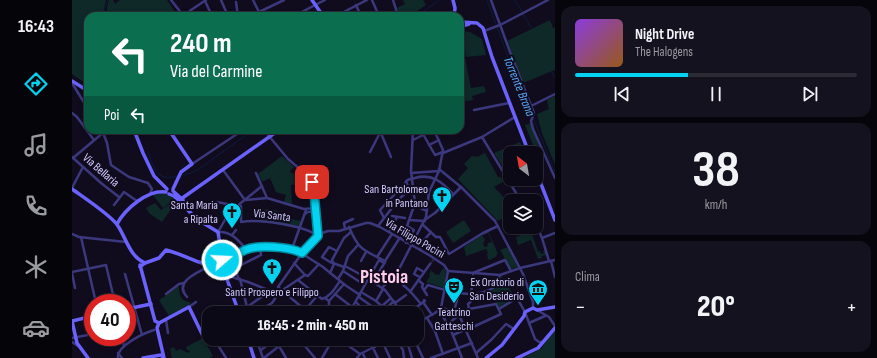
<!DOCTYPE html>
<html lang="it">
<meta charset="utf-8">
<style>
body{margin:0;font-family:"Sofia Sans Condensed",sans-serif;background:#15121f;color:#f1f3f6;height:100vh;display:flex;flex-direction:column;font-size:15px;white-space:nowrap}
*{box-sizing:border-box;margin:0}
p{font-size:13px;color:#9a9aa1}
.icon{flex:none;width:22px;height:22px;fill:none;stroke:currentColor;stroke-width:2;stroke-linecap:round;stroke-linejoin:round}
.map{position:relative;flex:1;overflow:hidden}
.panel{display:flex;flex-direction:column;gap:6px;padding:6px;background:#07050c;width:322px}
.panel>*{flex:none}
.top-card{position:absolute;left:12px;top:12px;width:380px;height:122px;border-radius:12px;box-shadow:0 2px 6px #0003,0 0 0 1px #2c2a35;background:#0b6e4f;color:#fff;overflow:hidden}
.needle{width:26px;rotate:329deg}
.tools{position:absolute;left:431px;top:146px;display:grid;gap:8px}
.tools a{display:grid;place-items:center;width:40px;height:40px;border-radius:8px;background:#0c0916;box-shadow:0 2px 6px #0003,0 0 0 1px #2c2a35;font-size:20px}
.speed{position:absolute;left:12px;top:294px;display:flex;gap:8px;font-size:20px;font-weight:700;text-align:center}
.speed>*{display:grid;place-content:center;width:52px;height:52px;border-radius:50%;background:#0c0916;box-shadow:0 2px 6px #0003,0 0 0 1px #2c2a35;line-height:1}
.speed .limit{border:6px solid #d22;background:#fff;color:#111}
.pin{position:absolute;display:grid;place-items:center;width:34px;height:34px;color:#fff;margin:-17px;border-radius:8px;box-shadow:0 2px 6px #0006}
.me{position:absolute;width:44px;margin:-22px;rotate:71deg;stroke-linejoin:round;filter:drop-shadow(0 0 3px #0008)}
.turn{display:flex;align-items:center;gap:14px;height:84px;padding:0 20px;font-size:18px}
.turn .icon{width:52px;height:52px;stroke-width:2.5}
.turn b{display:block;font-size:28px;line-height:34px}
.then{display:flex;align-items:center;height:38px;padding:0 20px;background:#0003;gap:8px;font-size:15px}
.big{font-size:30px;font-weight:800;line-height:1.1}
.panel .widget{flex:1;display:flex;flex-direction:column;justify-content:center;gap:6px;min-width:0;padding:0 14px;border-radius:12px;background:#15121f}
.panel .dial{align-items:center;gap:0}
.dial b{font-size:52px;line-height:1}
.song{display:flex;align-items:center;gap:12px}
.cover{width:48px;height:48px;border-radius:6px;background:linear-gradient(135deg,hsl(270 70% 55%),hsl(30 70% 35%))}
.played{height:4px;border-radius:2px;background:linear-gradient(90deg,#03d2f1 40%,#2c2a35 40%)}
.keys{display:flex;justify-content:space-around;direction:ltr}
.heat{display:flex;justify-content:space-between;align-items:center;font-size:22px;direction:ltr}
.trip{position:absolute;left:130px;top:306px;width:222px;height:40px;border-radius:12px;background:#0c0916;box-shadow:0 2px 6px #0003,0 0 0 1px #2c2a35;font-weight:800;line-height:40px;text-align:center}
main{display:flex;flex:1;min-height:0}
.tab-bar{display:flex;flex-direction:column;width:72px;justify-content:space-around;align-items:center;background:#050409;color:#9a9aa1}
.tab-bar .icon{width:28px;height:28px}
.tab-bar .selected{color:#03d2f1}
.tab-bar b{font-size:18px;color:#f1f3f6}
.map>svg:first-child{display:block}
.green{fill:#0f2828}
.lines{fill:none;stroke-linecap:round;stroke-linejoin:round}
.stream{stroke:#0b1d3e;stroke-width:1}
.street-tunnel{stroke:#2d2840;stroke-width:2.5;stroke-dasharray:2.5 1;stroke-linecap:butt}
.street{stroke:#3c387d;stroke-width:2.5}
.secondary{stroke:#6b62fd;stroke-width:3.5}
.route-casing{stroke:#02889d;stroke-width:10}
.route{stroke:#03d2f1;stroke-width:7}
.labels{text-anchor:middle;stroke-width:4;stroke-linejoin:round;paint-order:stroke}
.street-label{font-size:12px;fill:#d1cafe;stroke:#100c1e}
.poi-label{font-size:12px;fill:#d1cafe;stroke:#100c1e;text-anchor:end}
.water-label{font-size:13px;font-style:italic;fill:#59acfd;stroke:#100c1e}
.town-label{font-size:20px;font-weight:bold;fill:#feccea;stroke:#100c1e}
</style>
<main>
<nav class="tab-bar">
<b>16:43</b>
<svg class="icon selected" aria-label="directions" viewBox="0 0 24 24"><path d="M12 3l9 9-9 9-9-9zM9 14v-3h6M13 9l2 2-2 2"/></svg>
<svg class="icon" aria-label="music" viewBox="0 0 24 24"><path d="M9 18V5l10-2v13"/><circle cx="6" cy="18" r="3"/><circle cx="16" cy="16" r="3"/></svg>
<svg class="icon" aria-label="phone" viewBox="0 0 24 24"><path d="M5 4h4l2 5-3 2q2 4 5 5l2-3 5 2v4C11 20 4 13 5 4z"/></svg>
<svg class="icon" aria-label="climate" viewBox="0 0 24 24"><path d="M12 3v18M4 7l16 10M4 17L20 7"/></svg>
<svg class="icon" aria-label="car" viewBox="0 0 24 24"><path d="M5 17H2v-5l4-1 3-4h7l3 4 3 1v5h-3M9 17h6M6 11h13"/><circle cx="7" cy="17" r="2"/><circle cx="17" cy="17" r="2"/></svg>
</nav>
<div class="map">
<svg width="483" height="358" viewBox="0 0 483 358">
<rect width="100%" height="100%" fill="#100c1e"/>
<g class="green">
<path d="M 0,0 L 34,0 L 32,9 L 32,16 L 16,16 L 16,85 L 0,74 Z"/>
<path d="M 37,0 L 41,0 L 43,4 L 48,0 L 95,0 L 105,15 L 35,16 L 35,8 Z"/>
<path d="M 331,0 L 351,0 L 354,5 L 338,16 L 328,16 L 325,8 L 333,4 Z"/>
<path d="M 478,20 L 481,28 L 483,27 L 483,70 L 451,83 L 435,41 Z"/>
<path d="M 389,31 L 398,32 L 410,39 L 414,55 L 394,57 Z"/>
<path d="M 393,58 L 399,88 L 412,86 L 414,92 L 400,96 L 401,100 L 388,102 L 388,59 Z"/>
<path d="M 483,96 L 483,165 L 470,133 L 465,114 L 477,109 L 475,100 Z"/>
<path d="M 459,123 L 471,158 L 467,160 L 453,125 Z"/>
<path d="M 448,142 L 453,153 L 438,153 L 438,179 L 422,153 Z"/>
<path d="M 413,153 L 426,177 L 429,177 L 431,182 L 422,187 L 438,204 L 438,211 L 431,214 L 433,217 L 426,221 L 386,179 L 396,168 L 392,164 L 400,156 L 405,157 Z"/>
<path d="M 210,156 L 222,167 L 218,171 L 221,174 L 225,171 C 231,173 236,178 237,183 L 219,185 L 220,204 L 212,202 L 214,195 L 204,192 L 198,178 L 190,182 L 186,174 Z"/>
<path d="M 90,193 L 97,193 L 104,198 L 91,208 L 81,195 Z"/>
<path d="M 102,201 L 104,202 L 90,222 L 78,214 L 74,208 L 83,203 L 89,210 Z"/>
<path d="M 199,209 L 209,212 L 209,217 L 229,221 L 228,226 L 189,221 L 190,210 Z"/>
<path d="M 392,220 L 399,231 L 381,243 L 374,232 Z"/>
<path d="M 416,231 L 426,254 L 424,255 L 425,256 L 418,260 L 416,259 L 415,254 L 416,253 L 414,249 L 394,256 L 392,247 L 410,235 L 413,240 L 411,244 L 413,247 L 415,247 L 416,243 L 420,242 L 416,233 L 412,235 L 411,234 Z"/>
<path d="M 459,231 L 466,252 L 468,251 L 469,254 L 472,253 L 471,251 L 473,250 L 475,255 L 469,256 L 470,258 L 466,259 L 459,240 L 446,245 L 444,237 Z"/>
<path d="M 436,247 L 446,267 L 439,269 L 428,250 Z"/>
<path d="M 371,268 L 374,271 L 372,288 L 354,282 L 358,276 L 357,275 L 359,270 L 364,275 L 365,274 L 367,275 Z"/>
<path d="M 429,276 L 443,297 L 427,308 L 423,300 L 417,301 L 416,292 L 423,288 Z"/>
<path d="M 105,286 L 107,287 C 107,295 109,301 117,302 L 119,304 L 97,316 L 87,300 L 99,292 Z"/>
<path d="M 483,331 L 483,358 L 451,358 L 469,349 L 478,336 Z"/>
<path d="M 131,338 L 141,356 L 138,358 L 100,358 L 98,349 L 102,347 L 104,351 L 108,349 L 117,353 L 118,351 L 115,350 L 114,347 Z"/>
</g>
<g class="lines">
<g class="stream">
<path d="M 415,0 L 442,73 L 460,115"/>
<path d="M 442,0 L 448,8 L 459,28"/>
<path d="M 33,16 L 33,8 L 36,0"/>
<path d="M 345,16 L 367,0"/>
<path d="M 480,72 L 483,78"/>
<path d="M 461,118 L 483,172"/>
<path d="M 76,153 C 83,170 85,182 106,176"/>
<path d="M 109,175 L 119,173 L 127,169 L 181,130"/>
</g>
<g class="street-tunnel">
<path d="M 358,264 L 361,260"/>
<path d="M 396,329 L 401,327"/>
</g>
<g class="street">
<path d="M 99,0 L 110,14"/>
<path d="M 149,0 L 156,16"/>
<path d="M 181,0 L 189,16"/>
<path d="M 300,0 L 307,16"/>
<path d="M 321,0 L 326,16"/>
<path d="M 419,0 L 438,52 L 462,113 L 459,121 L 461,129 L 483,178"/>
<path d="M 133,1 L 140,16"/>
<path d="M 164,2 L 166,16"/>
<path d="M 284,5 L 289,16"/>
<path d="M 187,12 L 212,0"/>
<path d="M 112,16 L 119,10 L 134,0"/>
<path d="M 222,16 L 253,0"/>
<path d="M 264,16 L 295,0"/>
<path d="M 412,31 L 428,25 L 476,0"/>
<path d="M 0,83 L 16,109"/>
<path d="M 459,106 L 483,94"/>
<path d="M 402,110 L 437,103"/>
<path d="M 0,113 L 5,117 L 22,140"/>
<path d="M 30,130 L 35,143 L 39,165 L 57,177 L 76,183 L 80,189 L 78,194"/>
<path d="M 192,130 L 216,159 L 235,175 L 239,180 L 242,192 L 246,236"/>
<path d="M 308,131 L 319,157"/>
<path d="M 351,134 L 363,155 L 371,152"/>
<path d="M 410,137 L 444,193"/>
<path d="M 341,140 L 361,130"/>
<path d="M 357,145 L 367,140"/>
<path d="M 298,152 L 309,131"/>
<path d="M 371,153 L 410,137 L 443,117"/>
<path d="M 0,157 L 29,183 L 47,197"/>
<path d="M 1,158 L 32,132"/>
<path d="M 120,164 L 171,130"/>
<path d="M 367,169 L 389,187 L 423,221 L 451,274 L 461,302 L 461,308"/>
<path d="M 151,170 L 173,200"/>
<path d="M 184,173 L 195,198 L 232,209 L 243,208"/>
<path d="M 339,173 L 367,171"/>
<path d="M 0,188 L 11,167"/>
<path d="M 174,200 L 195,198"/>
<path d="M 145,202 L 165,206 L 190,186"/>
<path d="M 42,205 L 52,192 L 65,201"/>
<path d="M 342,205 L 355,211"/>
<path d="M 165,206 L 169,206 L 169,222 C 186,219 232,225 246,236"/>
<path d="M 233,214 C 236,211 240,211 243,214"/>
<path d="M 320,216 L 333,218"/>
<path d="M 312,218 L 308,210 L 334,182"/>
<path d="M 354,219 L 363,213 L 389,187"/>
<path d="M 337,220 L 353,221"/>
<path d="M 464,224 L 470,238"/>
<path d="M 351,225 L 364,237 L 368,237 L 377,254 L 411,233 L 426,226"/>
<path d="M 306,226 L 326,200 L 337,190 L 334,181 C 337,179 339,179 343,178 C 360,173 370,182 381,194"/>
<path d="M 277,227 C 287,251 292,250 313,261"/>
<path d="M 273,229 L 272,223 L 281,219"/>
<path d="M 146,232 C 159,231 166,240 174,249"/>
<path d="M 146,232 L 161,206"/>
<path d="M 317,232 L 325,217"/>
<path d="M 0,234 L 7,237 L 54,242"/>
<path d="M 160,235 L 164,230"/>
<path d="M 9,237 L 24,303"/>
<path d="M 328,239 L 335,226 L 343,203 L 339,171 L 341,130"/>
<path d="M 334,243 L 342,230 L 335,226"/>
<path d="M 220,249 L 234,210"/>
<path d="M 348,250 L 352,240 L 359,232"/>
<path d="M 265,251 L 257,247 L 250,257 L 258,262 L 272,267"/>
<path d="M 305,257 L 320,234"/>
<path d="M 158,259 L 167,279"/>
<path d="M 289,261 L 294,252"/>
<path d="M 313,261 L 327,239"/>
<path d="M 477,261 L 470,238 L 483,233"/>
<path d="M 479,261 L 483,277"/>
<path d="M 150,262 L 158,259 L 176,249 L 195,247 L 226,251 L 251,267 L 273,285 L 288,295"/>
<path d="M 222,263 L 233,275"/>
<path d="M 273,266 L 295,278 L 313,290 L 330,313"/>
<path d="M 163,268 L 189,255 L 188,248"/>
<path d="M 271,271 L 288,282"/>
<path d="M 376,271 L 428,275 L 448,268 L 483,260"/>
<path d="M 0,272 L 34,265 L 43,303"/>
<path d="M 0,273 L 3,288"/>
<path d="M 258,273 L 262,264 L 260,260 L 272,238 L 279,232"/>
<path d="M 53,274 L 70,335"/>
<path d="M 401,274 L 401,273 L 433,260 L 439,271"/>
<path d="M 153,275 L 176,282 L 196,290 L 209,291"/>
<path d="M 348,277 L 342,274 L 345,268 L 352,272"/>
<path d="M 168,279 L 175,307 L 195,293 L 196,290"/>
<path d="M 266,279 L 271,271 L 276,256 L 286,245"/>
<path d="M 226,280 L 250,299 C 259,296 263,288 268,281"/>
<path d="M 346,280 L 351,284 L 350,287 L 355,295"/>
<path d="M 301,282 L 313,262"/>
<path d="M 331,285 L 338,291 L 349,304"/>
<path d="M 310,288 L 326,271 L 354,217 L 357,192 L 367,171 L 371,150 L 362,130"/>
<path d="M 352,290 L 356,285 C 376,291 402,300 421,288 L 428,275"/>
<path d="M 209,291 L 233,275 L 236,276 L 247,264"/>
<path d="M 289,292 L 304,301 L 313,309"/>
<path d="M 338,292 L 358,264"/>
<path d="M 94,294 L 107,284 L 112,283"/>
<path d="M 263,294 L 280,307"/>
<path d="M 399,294 L 401,277"/>
<path d="M 115,297 C 100,281 129,271 140,265"/>
<path d="M 287,297 L 309,313"/>
<path d="M 253,298 L 257,301 L 272,284"/>
<path d="M 257,301 L 257,308 L 261,313"/>
<path d="M 304,301 L 311,289"/>
<path d="M 284,302 L 294,313"/>
<path d="M 351,302 L 360,315"/>
<path d="M 323,303 L 334,295"/>
<path d="M 310,306 L 319,298"/>
<path d="M 117,307 L 124,302"/>
<path d="M 369,308 L 382,311 L 388,317 L 406,358"/>
<path d="M 397,309 L 396,304 L 404,297 L 405,293"/>
<path d="M 427,309 L 445,298 L 453,312 L 463,339 L 467,342 L 471,342"/>
<path d="M 233,310 L 245,296"/>
<path d="M 279,310 L 284,313"/>
<path d="M 367,310 L 378,328 L 390,358"/>
<path d="M 465,310 L 477,317 L 483,326"/>
<path d="M 382,311 L 387,293"/>
<path d="M 388,312 L 397,309 L 424,304 L 429,314 L 401,327"/>
<path d="M 183,313 L 200,303 L 208,291"/>
<path d="M 226,313 L 231,308"/>
<path d="M 237,313 L 208,289 L 206,287 L 230,253 L 250,233 L 256,231 L 267,231 L 294,223 L 298,223 L 308,227 L 357,255 L 372,265 L 376,271"/>
<path d="M 255,313 L 258,310"/>
<path d="M 264,313 L 265,312"/>
<path d="M 277,313 L 307,260 L 312,263"/>
<path d="M 309,313 L 322,301"/>
<path d="M 336,313 L 353,301 L 352,300"/>
<path d="M 355,318 L 363,331 L 371,354"/>
<path d="M 94,320 L 96,333"/>
<path d="M 345,323 L 363,313 L 369,308 L 376,271"/>
<path d="M 457,323 L 473,316"/>
<path d="M 376,324 L 387,315"/>
<path d="M 381,335 L 390,331"/>
<path d="M 50,337 L 52,346"/>
<path d="M 0,338 L 21,334"/>
<path d="M 142,339 L 154,358"/>
<path d="M 227,339 L 243,358"/>
<path d="M 267,339 L 288,354"/>
<path d="M 287,339 L 290,340 L 291,339"/>
<path d="M 298,339 L 303,347"/>
<path d="M 324,339 L 331,350 L 332,358"/>
<path d="M 340,339 L 335,341 L 340,358"/>
<path d="M 342,339 L 351,358"/>
<path d="M 185,341 L 191,358"/>
<path d="M 0,342 L 6,346"/>
<path d="M 311,343 L 318,358"/>
<path d="M 178,345 L 189,339"/>
<path d="M 207,346 L 214,358"/>
<path d="M 301,348 L 306,358"/>
<path d="M 189,350 L 203,339"/>
<path d="M 46,353 L 50,358"/>
<path d="M 404,353 L 419,340 L 434,324 L 442,329"/>
<path d="M 288,354 L 318,339"/>
<path d="M 291,354 L 293,358"/>
<path d="M 46,358 C 44,346 72,333 82,330"/>
<path d="M 192,358 L 216,339"/>
<path d="M 250,358 L 261,339"/>
<path d="M 285,358 L 288,354"/>
<path d="M 359,358 L 400,343"/>
</g>
<g class="secondary">
<path d="M 240,0 L 251,16"/>
<path d="M 381,0 L 383,8 L 382,16"/>
<path d="M 389,22 L 405,23 L 411,28 L 420,57 L 457,153"/>
<path d="M 390,26 L 397,24"/>
<path d="M 0,81 L 16,91"/>
<path d="M 62,130 L 71,153 L 82,176 L 95,189"/>
<path d="M 97,130 L 120,164 L 109,172 L 101,189"/>
<path d="M 464,171 L 483,220"/>
<path d="M 0,189 C 11,197 40,216 46,226 C 54,238 58,257 73,263"/>
<path d="M 97,194 L 102,196 L 108,202 L 111,202 L 111,200 L 101,191"/>
<path d="M 109,199 L 207,130"/>
<path d="M 109,202 L 123,218 L 146,232 L 152,271 L 167,313"/>
<path d="M 45,224 C 53,209 76,189 94,192"/>
<path d="M 68,265 L 83,321 L 87,323"/>
<path d="M 68,267 L 73,263 L 87,258 L 94,250 C 106,253 116,258 127,262 C 135,265 144,264 151,270"/>
<path d="M 55,309 L 79,304"/>
<path d="M 0,321 L 5,343 L 16,358"/>
<path d="M 0,321 L 21,316"/>
<path d="M 87,323 L 117,307 L 130,334 L 132,335 L 137,333"/>
<path d="M 87,323 L 85,328 L 92,358"/>
<path d="M 176,339 L 182,358"/>
<path d="M 71,358 L 89,355 L 91,357"/>
<path d="M 414,358 L 430,345 L 452,316 L 453,312 L 461,308 L 465,310 L 483,307"/>
<path d="M 445,358 L 466,348 L 483,328"/>
</g>
</g>
<g class="lines">
<g class="route-casing">
<path id="route" d="M 150,260 L 150,262 C 159,259 165,254 173,250 C 186,244 218,247 230,253 L 246,236 L 242,192 L 240,182"/>
</g>
<use href="#route" class="route"/>
</g>
<defs>
<g id="church-pin" transform="scale(1)"><path d="M0 17L-7.5 6A9.5 9.5 0 1 1 7.5 6Z" fill="#03d2f1" stroke="#100c1e"/><path d="M-1.2-6h2.4v3.5h3.3v2.4h-3.3V6h-2.4V-.1h-3.3v-2.4h3.3Z" fill="#111"/></g>
<g id="theatre-pin" transform="scale(1)"><path d="M0 17L-7.5 6A9.5 9.5 0 1 1 7.5 6Z" fill="#03d2f1" stroke="#100c1e"/><path d="M-5-5.5Q0-4 5-5.5V0Q5 5 0 6Q-5 5-5 0ZM-3.3-2.5H-1v1.5H-3.3ZM1-2.5H3.3v1.5H1ZM-2.8 1Q0 5.5 2.8 1Z" fill="#111"/></g>
<g id="museum-pin" transform="scale(1)"><path d="M0 17L-7.5 6A9.5 9.5 0 1 1 7.5 6Z" fill="#03d2f1" stroke="#100c1e"/><path d="M0-6L6-3V-2H-6V-3ZM-5-1h2V3h-2ZM-1-1h2V3h-2ZM3-1h2V3H3ZM-6 4H6V6H-6Z" fill="#111"/></g>
</defs>
<g fill-rule="evenodd">
<use href="#church-pin" x="370" y="196"/>
<use href="#church-pin" x="160" y="212"/>
<use href="#church-pin" x="200" y="268"/>
<use href="#theatre-pin" x="382" y="287"/>
<use href="#museum-pin" x="466" y="289"/>
</g>
<g class="labels">
<g class="street-label">
<text transform="translate(29 170) rotate(41)" y="4">Via Bellaria</text>
<text transform="translate(200 215) rotate(7)" y="4">Via Santa</text>
<text transform="translate(343 238) rotate(30)" y="4">Via Filippo Pacini</text>
</g>
<g class="poi-label">
<text x="356" y="193">San Bartolomeo<tspan x="356" dy="14">in Pantano</tspan></text>
<text x="146" y="209">Santa Maria<tspan x="146" dy="14">a Ripalta</tspan></text>
<text x="452" y="286">Ex Oratorio di<tspan x="452" dy="14">San Desiderio</tspan></text>
<text x="200" y="296" text-anchor="middle">Santi Prospero e Filippo</text>
<text x="382" y="316" text-anchor="middle">Teatrino<tspan x="382" dy="14">Gatteschi</tspan></text>
</g>
<g class="water-label">
<text transform="translate(448 86) rotate(68)" y="5">Torrente Brana</text>
</g>
<g class="town-label">
<text x="312" y="283">Pistoia</text>
</g>
</g>
</svg>
<div class="tools">
<a><svg class="needle" viewBox="-14 -14 28 28"><path d="M0-13l5 13h-10z" fill="#e53935"/><path d="M0 13l5-13h-10z" fill="#9a9aa1"/></svg></a>
<a><svg class="icon" aria-label="layers" viewBox="0 0 24 24"><path d="M12 4l9 5-9 5-9-5zM3 14l9 5 9-5"/></svg></a>
</div>
<div class="speed"><div class="limit">40</div></div>
<div class="pin" style="left:240px;top:182px;background:#d93025"><svg class="icon" aria-label="arrive" viewBox="0 0 24 24"><path d="M6 21V4h12l-3 4 3 4H6"/></svg></div>
<svg class="me" style="left:150px;top:260px" viewBox="-20 -20 40 40"><circle r="17" fill="#03d2f1" stroke="#fff" stroke-width="3"/><path d="M0-11L8 9 0 5-8 9z" fill="#fff"/></svg>
<div class="trip">16:45 · 2 min · 450 m</div>
<div class="top-card">
<div class="turn"><svg class="icon" aria-label="left" viewBox="0 0 24 24"><path d="M17 20v-9H6M10 6l-5 5 5 5"/></svg><div><b>240 m</b>Via del Carmine</div></div>
<div class="then">Poi<svg class="icon" aria-label="left" viewBox="0 0 24 24"><path d="M17 20v-9H6M10 6l-5 5 5 5"/></svg></div>
</div>
</div>
<section class="panel">
<div class="widget">
<div class="song"><i class="cover"></i><div><b>Night Drive</b><p>The Halogens</p></div></div>
<div class="played"></div>
<div class="keys"><svg class="icon" aria-label="previous" viewBox="0 0 24 24"><path d="M18 5L8 12l10 7zM5 5v14"/></svg><svg class="icon" aria-label="pause" viewBox="0 0 24 24"><path d="M8 5v14M16 5v14"/></svg><svg class="icon" aria-label="next" viewBox="0 0 24 24"><path d="M6 5l10 7-10 7zM19 5v14"/></svg></div>
</div>
<div class="widget dial"><b>38</b><p>km/h</p></div>
<div class="widget"><p>Clima</p>
<div class="heat"><a>−</a><b class="big">20°</b><a>+</a></div>
</div>
</section>
</main>
